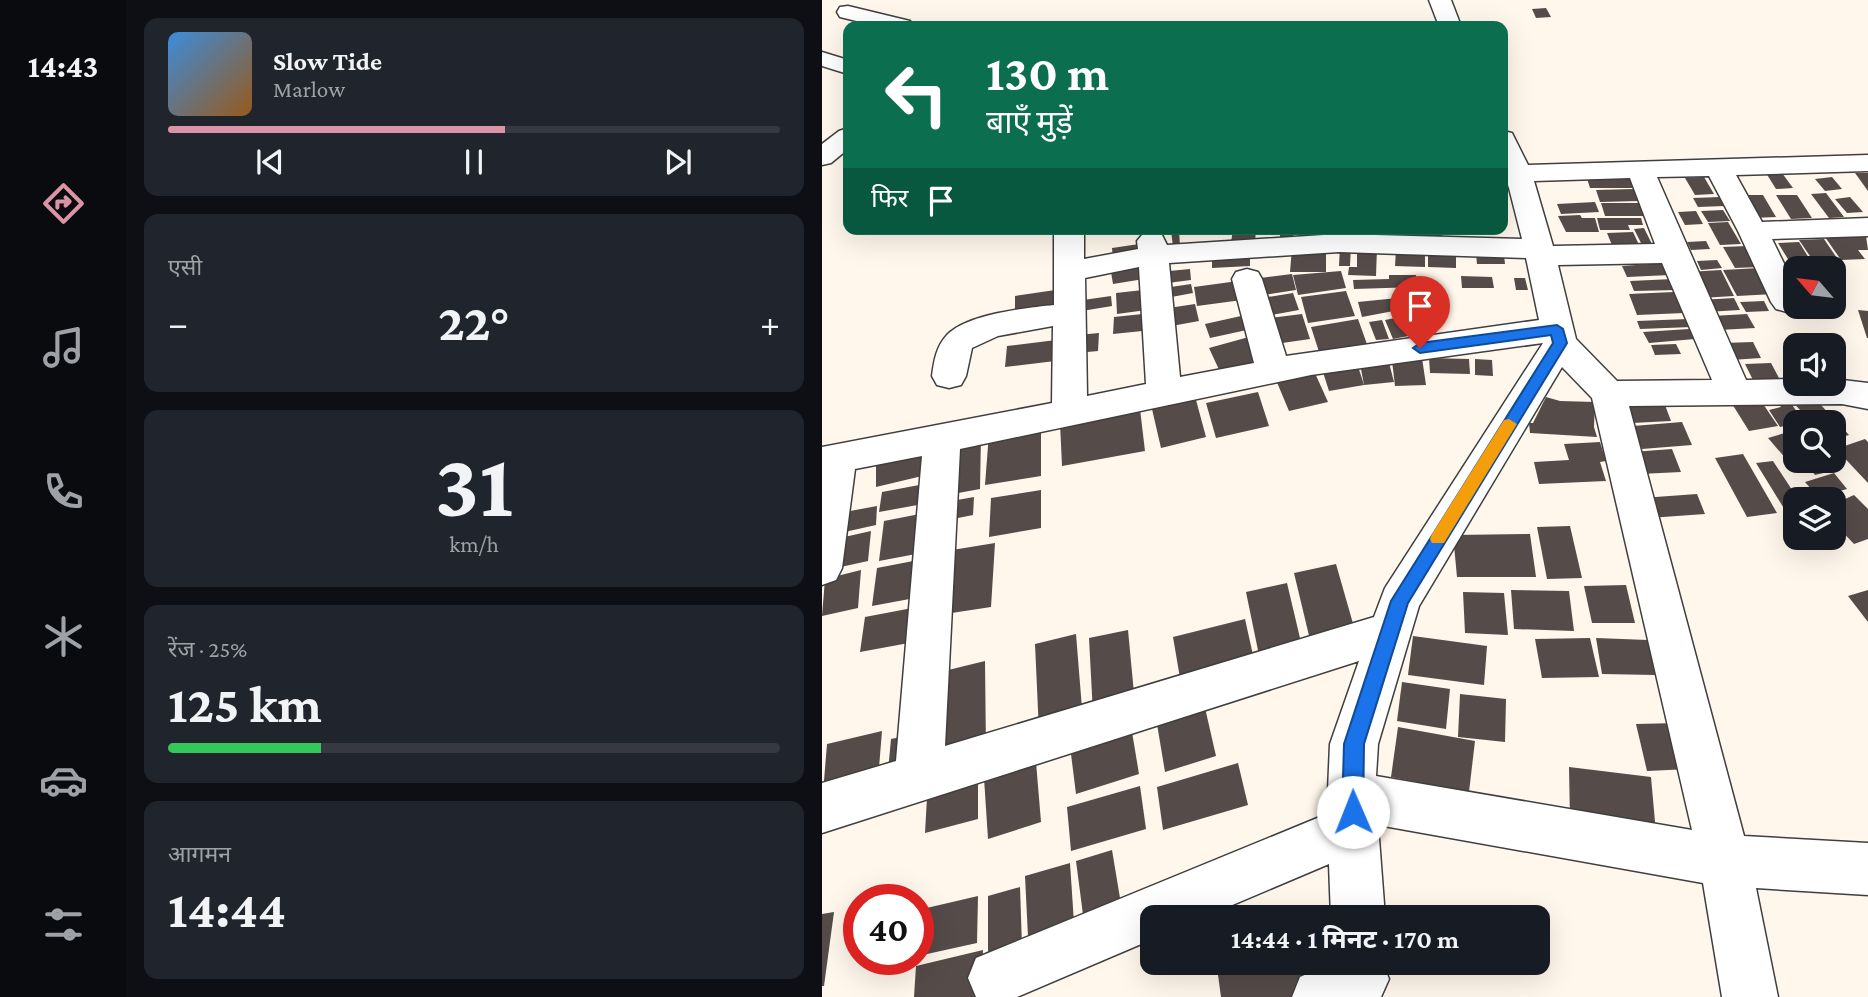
<!DOCTYPE html>
<html lang="hi">
<meta charset="utf-8">
<style>
body{margin:0;font-family:"Crimson Pro","Noto Sans Devanagari",serif;background:#20242c;color:#f1f3f6;height:100vh;display:flex;flex-direction:column;font-size:26px;white-space:nowrap}
*{box-sizing:border-box;margin:0}
p{font-size:23px;color:#9ea1a6}
.icon{flex:none;width:38px;height:38px;fill:none;stroke:currentColor;stroke-width:2;stroke-linecap:round;stroke-linejoin:round}
.map{position:relative;flex:1;overflow:hidden}
.panel{display:flex;flex-direction:column;gap:18px;padding:18px;background:#0d0f14;width:696px}
.panel>*{flex:none}
.hud{position:absolute;left:21px;top:21px;width:665px;height:214px;border-radius:14px;box-shadow:0 7px 28px #0002;background:#0b6e4f;color:#fff;overflow:hidden}
.needle{width:46px;rotate:298deg}
.buttons{position:absolute;left:961px;top:256px;display:grid;gap:14px}
.buttons a{display:grid;place-items:center;width:63px;height:63px;border-radius:14px;background:#171b24;box-shadow:0 7px 28px #0002;font-size:35px}
.speed{position:absolute;left:21px;top:884px;display:flex;gap:14px;font-size:35px;font-weight:700;text-align:center}
.speed>*{display:grid;place-content:center;width:91px;height:91px;border-radius:50%;background:#171b24;box-shadow:0 7px 28px #0002;line-height:1}
.speed .limit{border:10px solid #d22;background:#fff;color:#111}
.pin{position:absolute;display:grid;place-items:center;width:60px;height:60px;color:#fff;margin:-72px -30px;border-radius:50% 50% 50% 0;rotate:-45deg;box-shadow:0 0 7px #0007}
.pin .icon{rotate:45deg}
.me{position:absolute;width:77px;margin:-38px;rotate:359deg;stroke-linejoin:round;filter:drop-shadow(0 0 5px #0008)}
.turn{display:flex;align-items:center;gap:24px;height:147px;padding:0 28px;font-size:32px}
.turn .icon{width:91px;height:91px;stroke-width:2.5}
.turn b{display:block;font-size:49px;line-height:60px}
.then{display:flex;align-items:center;height:66px;padding:0 28px;background:#0003;gap:14px;font-size:26px}
.big{font-size:52px;font-weight:700;line-height:1.1}
.panel .widget{flex:1;display:flex;flex-direction:column;justify-content:center;gap:10px;min-width:0;padding:0 24px;border-radius:14px;background:#20242c}
.panel .dial{align-items:center;gap:0}
.dial b{font-size:91px;line-height:1}
.song{display:flex;align-items:center;gap:21px}
.cover{width:84px;height:84px;border-radius:10px;background:linear-gradient(135deg,hsl(210 70% 55%),hsl(30 70% 35%))}
.played{height:7px;border-radius:4px;background:linear-gradient(90deg,#db94a6 55%,#363941 55%)}
.keys{display:flex;justify-content:space-around;direction:ltr}
.heat{display:flex;justify-content:space-between;align-items:center;font-size:38px;direction:ltr}
.charge{height:10px;border-radius:5px;background:linear-gradient(90deg,#34c759 25%,#363941 0)}
.trip{position:absolute;left:318px;top:905px;width:410px;height:70px;border-radius:14px;background:#171b24;box-shadow:0 7px 28px #0002;font-weight:700;line-height:70px;text-align:center}
main{display:flex;flex:1;min-height:0}
.menu{display:flex;flex-direction:column;width:126px;justify-content:space-around;align-items:center;background:#090b0e;color:#9ea1a6}
.menu .icon{width:49px;height:49px}
.menu .active{color:#db94a6}
.menu b{font-size:32px;color:#f1f3f6}
.map>svg:first-child{display:block}
.building{fill:#554b48}
.lines{fill:none;stroke-linecap:round;stroke-linejoin:round}
.minor-casing{stroke:#3f3f3f;stroke-width:3}
.minor{fill:#fff;fill-rule:evenodd}
.route{fill:#1a73e8;stroke:#114b97;stroke-width:2}
.slow{fill:#f59e0b}
</style>
<main>
<nav class="menu">
<b>14:43</b>
<svg class="icon active" aria-label="directions" viewBox="0 0 24 24"><path d="M12 3l9 9-9 9-9-9zM9 14v-3h6M13 9l2 2-2 2"/></svg>
<svg class="icon" aria-label="music" viewBox="0 0 24 24"><path d="M9 18V5l10-2v13"/><circle cx="6" cy="18" r="3"/><circle cx="16" cy="16" r="3"/></svg>
<svg class="icon" aria-label="phone" viewBox="0 0 24 24"><path d="M5 4h4l2 5-3 2q2 4 5 5l2-3 5 2v4C11 20 4 13 5 4z"/></svg>
<svg class="icon" aria-label="climate" viewBox="0 0 24 24"><path d="M12 3v18M4 7l16 10M4 17L20 7"/></svg>
<svg class="icon" aria-label="car" viewBox="0 0 24 24"><path d="M5 17H2v-5l4-1 3-4h7l3 4 3 1v5h-3M9 17h6M6 11h13"/><circle cx="7" cy="17" r="2"/><circle cx="17" cy="17" r="2"/></svg>
<svg class="icon" aria-label="filters" viewBox="0 0 24 24"><path d="M4 7h16M4 17h16"/><circle cx="9" cy="7" r="2"/><circle cx="15" cy="17" r="2"/></svg>
</nav>
<section class="panel">
<div class="widget">
<div class="song"><i class="cover"></i><div><b>Slow Tide</b><p>Marlow</p></div></div>
<div class="played"></div>
<div class="keys"><svg class="icon" aria-label="previous" viewBox="0 0 24 24"><path d="M18 5L8 12l10 7zM5 5v14"/></svg><svg class="icon" aria-label="pause" viewBox="0 0 24 24"><path d="M8 5v14M16 5v14"/></svg><svg class="icon" aria-label="next" viewBox="0 0 24 24"><path d="M6 5l10 7-10 7zM19 5v14"/></svg></div>
</div>
<div class="widget"><p>एसी</p>
<div class="heat"><a>−</a><b class="big">22°</b><a>+</a></div>
</div>
<div class="widget dial"><b>31</b><p>km/h</p></div>
<div class="widget"><p>रेंज · 25%</p><b class="big">125 km</b><div class="charge"></div></div>
<div class="widget"><p>आगमन</p><b class="big">14:44</b></div>
</section>
<div class="map">
<svg width="1046" height="997" viewBox="0 0 1046 997">
<rect width="100%" height="100%" fill="#fff7eb"/>
<g class="building">
<path d="M 724,8 L 729,17 L 714,18 L 710,9 Z"/>
<path d="M 944,173 L 960,173 L 971,188 L 954,189 Z"/>
<path d="M 1033,173 L 1046,173 L 1046,191 Z"/>
<path d="M 764,175 L 808,175 L 812,188 L 768,188 Z"/>
<path d="M 882,177 L 892,194 L 873,195 L 863,178 Z"/>
<path d="M 1010,177 L 1020,189 L 1003,191 L 993,179 Z"/>
<path d="M 812,189 L 817,201 L 778,202 L 774,190 Z"/>
<path d="M 1004,193 L 1022,217 L 1007,218 L 989,194 Z"/>
<path d="M 918,195 L 941,195 L 954,217 L 931,218 Z"/>
<path d="M 954,195 L 975,195 L 990,218 L 969,219 Z"/>
<path d="M 898,197 L 903,206 L 876,207 L 871,198 Z"/>
<path d="M 1028,197 L 1041,212 L 1025,213 L 1013,199 Z"/>
<path d="M 773,202 L 777,212 L 739,214 L 735,204 Z"/>
<path d="M 779,203 L 817,203 L 822,216 L 783,216 Z"/>
<path d="M 901,210 L 908,221 L 886,222 L 879,211 Z"/>
<path d="M 874,211 L 881,224 L 863,225 L 856,212 Z"/>
<path d="M 758,215 L 760,218 L 773,218 L 777,232 L 744,232 L 736,216 Z"/>
<path d="M 775,218 L 819,218 L 821,225 L 806,225 L 808,230 L 778,230 Z"/>
<path d="M 906,222 L 919,244 L 898,245 L 886,223 Z"/>
<path d="M 822,228 L 831,246 L 821,247 L 812,229 Z"/>
<path d="M 357,229 L 358,247 L 351,247 L 349,230 Z"/>
<path d="M 411,229 L 434,229 L 433,243 L 409,243 Z"/>
<path d="M 458,229 L 472,229 L 471,242 L 458,242 Z"/>
<rect x="525" y="229" width="25" height="11"/>
<rect x="557" y="229" width="33" height="12"/>
<path d="M 594,229 L 620,229 L 621,243 L 594,243 Z"/>
<path d="M 811,232 L 819,249 L 792,250 L 785,233 Z"/>
<path d="M 1044,236 L 1046,250 L 1036,250 L 1043,259 L 1019,260 L 1003,237 Z"/>
<path d="M 1002,239 L 1017,261 L 992,262 L 977,240 Z"/>
<path d="M 884,241 L 888,249 L 869,250 L 865,242 Z"/>
<path d="M 977,242 L 990,263 L 969,264 L 956,243 Z"/>
<path d="M 324,243 L 326,255 L 291,260 L 290,248 Z"/>
<path d="M 518,245 L 529,245 L 528,266 L 517,266 Z"/>
<path d="M 925,246 L 937,267 L 913,268 L 901,247 Z"/>
<path d="M 470,248 L 504,248 L 504,272 L 468,272 Z"/>
<path d="M 535,248 L 555,248 L 554,276 L 526,275 L 527,267 L 535,267 Z"/>
<path d="M 574,249 L 603,250 L 603,267 L 573,266 Z"/>
<path d="M 606,250 L 634,251 L 634,268 L 606,267 Z"/>
<path d="M 428,252 L 428,266 L 390,268 L 390,255 Z"/>
<path d="M 654,254 L 682,255 L 683,264 L 655,264 Z"/>
<path d="M 895,260 L 900,268 L 879,270 L 875,261 Z"/>
<path d="M 843,263 L 848,275 L 805,277 L 800,266 Z"/>
<path d="M 326,266 L 328,278 L 291,284 L 289,272 Z"/>
<path d="M 937,268 L 952,294 L 915,296 L 901,270 Z"/>
<path d="M 368,269 L 369,280 L 338,284 L 337,272 Z"/>
<path d="M 899,270 L 912,296 L 879,298 L 866,272 Z"/>
<path d="M 519,271 L 524,288 L 476,295 L 471,275 Z"/>
<path d="M 470,274 L 474,290 L 435,296 L 430,279 Z"/>
<path d="M 567,275 L 594,275 L 596,287 L 532,289 L 531,280 L 567,279 Z"/>
<path d="M 639,276 L 670,277 L 672,288 L 640,288 Z"/>
<path d="M 692,278 L 703,278 L 706,290 L 694,290 Z"/>
<path d="M 851,279 L 856,290 L 812,291 L 808,281 Z"/>
<path d="M 416,281 L 420,300 L 375,306 L 372,287 Z"/>
<path d="M 369,284 L 371,293 L 344,298 L 342,288 Z"/>
<path d="M 240,289 L 240,303 L 193,310 L 193,296 Z"/>
<path d="M 330,289 L 332,309 L 295,314 L 294,293 Z"/>
<path d="M 524,291 L 533,316 L 486,323 L 479,297 Z"/>
<path d="M 852,292 L 862,313 L 815,315 L 807,294 Z"/>
<path d="M 471,293 L 477,310 L 439,317 L 433,299 Z"/>
<path d="M 289,296 L 290,306 L 254,312 L 254,301 Z"/>
<path d="M 595,296 L 598,306 L 540,317 L 536,302 Z"/>
<path d="M 912,298 L 918,310 L 884,312 L 878,300 Z"/>
<path d="M 942,301 L 947,311 L 924,312 L 918,302 Z"/>
<path d="M 373,304 L 377,321 L 344,327 L 340,309 Z"/>
<path d="M 1036,310 L 1046,311 L 1046,338 L 1045,338 Z"/>
<path d="M 330,313 L 330,330 L 291,334 L 292,317 Z"/>
<path d="M 598,313 L 607,332 L 571,339 L 563,320 Z"/>
<path d="M 428,314 L 434,328 L 388,338 L 383,324 Z"/>
<path d="M 480,314 L 488,339 L 447,345 L 441,319 Z"/>
<path d="M 925,314 L 933,328 L 897,330 L 890,316 Z"/>
<path d="M 536,319 L 546,347 L 498,355 L 489,327 Z"/>
<path d="M 866,319 L 870,327 L 818,329 L 815,321 Z"/>
<path d="M 560,320 L 567,339 L 554,340 L 547,322 Z"/>
<path d="M 867,329 L 873,339 L 827,343 L 821,332 Z"/>
<path d="M 277,333 L 276,351 L 255,353 L 256,335 Z"/>
<path d="M 977,333 L 992,345 L 973,346 L 964,340 Z"/>
<path d="M 434,335 L 446,361 L 399,374 L 387,348 Z"/>
<path d="M 234,340 L 233,361 L 183,367 L 185,346 Z"/>
<path d="M 931,342 L 939,358 L 909,360 L 901,343 Z"/>
<path d="M 854,344 L 859,354 L 833,355 L 829,345 Z"/>
<path d="M 599,351 L 604,385 L 573,386 L 569,352 Z"/>
<path d="M 565,355 L 572,382 L 542,385 L 537,358 Z"/>
<path d="M 607,358 L 647,359 L 648,374 L 608,373 Z"/>
<path d="M 653,359 L 670,360 L 671,376 L 653,375 Z"/>
<path d="M 534,360 L 542,385 L 507,391 L 499,366 Z"/>
<path d="M 949,363 L 957,378 L 931,380 L 923,364 Z"/>
<path d="M 492,371 L 506,402 L 467,411 L 454,380 Z"/>
<path d="M 436,392 L 447,426 L 394,438 L 384,403 Z"/>
<path d="M 935,395 L 956,426 L 927,431 L 907,399 Z"/>
<path d="M 990,395 L 1008,415 L 987,420 L 969,400 Z"/>
<path d="M 724,397 L 738,401 L 773,402 L 772,427 L 775,437 L 708,433 L 707,423 L 711,423 Z"/>
<path d="M 966,399 L 982,422 L 958,427 L 947,410 L 959,407 L 954,401 Z"/>
<path d="M 374,400 L 384,437 L 339,448 L 330,409 Z"/>
<path d="M 843,405 L 849,421 L 810,423 L 804,407 Z"/>
<path d="M 318,409 L 323,451 L 240,466 L 238,423 Z"/>
<path d="M 1012,417 L 1015,422 L 1027,435 L 1012,439 L 1012,422 L 1001,421 Z"/>
<path d="M 860,422 L 870,445 L 820,449 L 811,426 Z"/>
<path d="M 219,425 L 219,476 L 163,485 L 167,433 Z"/>
<path d="M 973,430 L 973,457 L 965,460 L 946,438 Z"/>
<path d="M 159,435 L 158,489 L 120,496 L 122,442 Z"/>
<path d="M 1043,439 L 1046,442 L 1046,483 L 1014,449 Z"/>
<path d="M 778,442 L 784,461 L 778,462 L 784,481 L 717,484 L 712,462 L 747,460 L 742,444 Z"/>
<path d="M 115,447 L 117,472 L 54,487 L 54,462 Z"/>
<path d="M 850,449 L 859,472 L 818,474 L 810,452 Z"/>
<path d="M 921,454 L 955,513 L 925,517 L 893,458 Z"/>
<path d="M 981,460 L 1001,460 L 1010,471 L 993,475 Z"/>
<path d="M 951,461 L 976,499 L 973,499 L 973,508 L 963,510 L 934,463 Z"/>
<path d="M 1012,473 L 1025,489 L 996,497 L 983,482 Z"/>
<path d="M 113,482 L 112,502 L 57,512 L 60,492 Z"/>
<path d="M 219,490 L 219,528 L 167,537 L 169,498 Z"/>
<path d="M 875,494 L 883,514 L 827,518 L 820,498 Z"/>
<path d="M 1032,495 L 1046,509 L 1046,539 L 1032,544 L 1012,523 L 1012,504 Z"/>
<path d="M 152,497 L 151,515 L 116,522 L 118,503 Z"/>
<path d="M 55,506 L 54,525 L 9,535 L 12,514 Z"/>
<path d="M 113,511 L 110,551 L 57,561 L 62,521 Z"/>
<path d="M 748,526 L 760,578 L 725,579 L 715,527 Z"/>
<path d="M 49,531 L 46,561 L 5,570 L 9,540 Z"/>
<path d="M 708,534 L 714,577 L 635,577 L 631,535 Z"/>
<path d="M 173,543 L 169,607 L 123,614 L 130,550 Z"/>
<path d="M 112,557 L 109,595 L 50,606 L 55,568 Z"/>
<path d="M 514,564 L 534,634 L 489,644 L 472,573 Z"/>
<path d="M 39,570 L 36,608 L 0,616 L 3,579 Z"/>
<path d="M 465,583 L 482,655 L 439,665 L 424,592 Z"/>
<path d="M 804,585 L 813,623 L 770,623 L 762,586 Z"/>
<path d="M 689,590 L 747,591 L 752,631 L 692,629 Z"/>
<path d="M 1046,590 L 1046,622 L 1026,596 Z"/>
<path d="M 641,592 L 682,593 L 686,635 L 643,633 Z"/>
<path d="M 106,605 L 103,640 L 38,652 L 43,617 Z"/>
<path d="M 423,619 L 433,664 L 359,684 L 351,637 Z"/>
<path d="M 306,630 L 313,704 L 271,714 L 267,638 Z"/>
<path d="M 254,634 L 261,721 L 217,732 L 213,644 Z"/>
<path d="M 591,636 L 665,646 L 662,685 L 586,675 Z"/>
<path d="M 768,638 L 777,677 L 720,678 L 713,639 Z"/>
<path d="M 774,638 L 826,640 L 833,675 L 780,674 Z"/>
<path d="M 163,661 L 164,752 L 111,765 L 114,673 Z"/>
<path d="M 580,682 L 628,689 L 624,729 L 575,721 Z"/>
<path d="M 638,694 L 684,699 L 683,742 L 636,737 Z"/>
<path d="M 381,699 L 394,756 L 343,772 L 333,712 Z"/>
<path d="M 308,720 L 317,774 L 254,794 L 247,738 Z"/>
<path d="M 856,723 L 868,769 L 825,771 L 814,724 Z"/>
<path d="M 576,727 L 653,741 L 647,792 L 569,777 Z"/>
<path d="M 60,731 L 56,780 L 1,793 L 5,744 Z"/>
<path d="M 98,733 L 66,771 L 69,739 Z"/>
<path d="M 214,762 L 219,822 L 166,839 L 162,778 Z"/>
<path d="M 416,763 L 426,805 L 341,830 L 335,787 Z"/>
<path d="M 747,767 L 829,777 L 834,833 L 748,821 Z"/>
<path d="M 156,784 L 156,819 L 103,833 L 105,797 Z"/>
<path d="M 318,786 L 324,829 L 249,851 L 245,807 Z"/>
<path d="M 290,850 L 301,916 L 263,930 L 254,861 Z"/>
<path d="M 248,863 L 252,923 L 206,937 L 203,876 Z"/>
<path d="M 198,887 L 200,946 L 166,955 L 166,896 Z"/>
<path d="M 156,896 L 155,943 L 96,956 L 96,910 Z"/>
<path d="M 12,912 L 2,986 L 0,986 L 0,914 Z"/>
<path d="M 161,950 L 159,997 L 92,997 L 94,966 Z"/>
<path d="M 436,962 L 505,962 L 509,984 L 469,997 L 399,997 L 396,975 Z"/>
</g>
<g class="lines">
<g class="minor-casing">
<g id="minor">
<path d="M 607,0 L 629,0 L 639,26 L 617,26 Z"/>
<path d="M 26,6 L 88,21 L 91,26 L 55,26 L 18,17 L 15,12 L 18,7 Z"/>
<path d="M 0,52 L 26,60 L 26,74 L 0,66 Z"/>
<path d="M 26,128 L 26,149 L 9,163 L 0,165 L 0,144 L 17,131 Z"/>
<path d="M 681,131 L 690,133 L 706,165 L 1046,155 L 1046,171 L 914,175 L 940,222 L 1046,218 L 1046,236 L 950,239 L 973,286 L 973,306 L 978,306 L 965,312 L 954,309 L 949,302 L 916,231 L 887,176 L 835,177 L 924,380 L 973,379 L 973,383 L 1012,383 L 1012,379 L 1046,383 L 1046,409 L 1020,404 L 807,406 L 922,836 L 1046,843 L 1046,895 L 934,888 L 956,997 L 900,997 L 881,883 L 556,825 L 563,917 L 509,917 L 507,864 L 382,917 L 331,917 L 331,939 L 195,997 L 154,997 L 146,978 L 154,958 L 505,814 L 508,744 L 537,661 L 0,833 L 0,783 L 74,761 L 100,456 L 33,469 L 20,568 L 14,580 L 0,585 L 0,447 L 230,403 L 231,326 L 176,336 L 150,348 L 144,376 L 139,385 L 127,388 L 115,385 L 110,376 C 112,361 114,347 125,335 C 145,314 203,308 232,305 L 232,229 L 262,229 L 262,259 L 316,249 L 315,241 L 320,235 L 330,232 L 340,235 L 345,245 L 517,234 L 700,239 L 687,188 L 685,182 L 681,182 ZM 808,178 L 833,244 L 731,246 L 712,181 ZM 517,252 L 704,258 L 717,320 L 464,356 L 440,279 L 436,272 L 425,269 L 414,272 L 410,279 L 432,363 L 358,377 L 347,263 ZM 840,263 L 890,380 L 795,381 L 754,339 L 736,265 ZM 317,267 L 324,384 L 265,396 L 263,278 ZM 721,343 L 563,588 L 552,617 L 123,746 L 138,449 L 489,375 ZM 740,367 L 770,398 L 870,830 L 554,776 L 556,744 L 597,606 Z"/>
<path d="M 512,962 L 560,962 L 567,979 L 559,997 L 470,997 L 478,977 Z"/>
</g>
</g>
<use href="#minor" class="minor"/>
</g>
<path class="route" d="M 735,325 L 741,329 L 745,343 L 586,603 L 542,744 L 541,812 L 538,819 L 531,822 L 523,819 L 520,812 L 522,744 L 569,601 L 731,343 L 729,335 L 598,353 L 591,348 L 598,343 Z"/>
<path class="slow" d="M 687,419 L 695,424 L 622,543 L 610,543 L 608,539 L 610,534 L 682,420 Z"/>
</svg>
<div class="buttons">
<a><svg class="needle" viewBox="-14 -14 28 28"><path d="M0-13l5 13h-10z" fill="#e53935"/><path d="M0 13l5-13h-10z" fill="#9ea1a6"/></svg></a>
<a><svg class="icon" aria-label="sound" viewBox="0 0 24 24"><path d="M4 9h4l5-4v14l-5-4H4zM17 9q2 3 0 6"/></svg></a>
<a><svg class="icon" aria-label="search" viewBox="0 0 24 24"><circle cx="10" cy="10" r="6"/><path d="M15 15l6 6"/></svg></a>
<a><svg class="icon" aria-label="layers" viewBox="0 0 24 24"><path d="M12 4l9 5-9 5-9-5zM3 14l9 5 9-5"/></svg></a>
</div>
<div class="speed"><div class="limit">40</div></div>
<div class="pin" style="left:598px;top:348px;background:#d93025"><svg class="icon" aria-label="arrive" viewBox="0 0 24 24"><path d="M6 21V4h12l-3 4 3 4H6"/></svg></div>
<svg class="me" style="left:531px;top:812px" viewBox="-20 -20 40 40"><circle r="19" fill="#fff"/><path d="M0-13L10 11 0 6-10 11z" fill="#1a73e8"/></svg>
<div class="trip">14:44 · 1 मिनट · 170 m</div>
<div class="hud">
<div class="turn"><svg class="icon" aria-label="left" viewBox="0 0 24 24"><path d="M17 20v-9H6M10 6l-5 5 5 5"/></svg><div><b>130 m</b>बाएँ मुड़ें</div></div>
<div class="then">फिर<svg class="icon" aria-label="arrive" viewBox="0 0 24 24"><path d="M6 21V4h12l-3 4 3 4H6"/></svg></div>
</div>
</div>
</main>
